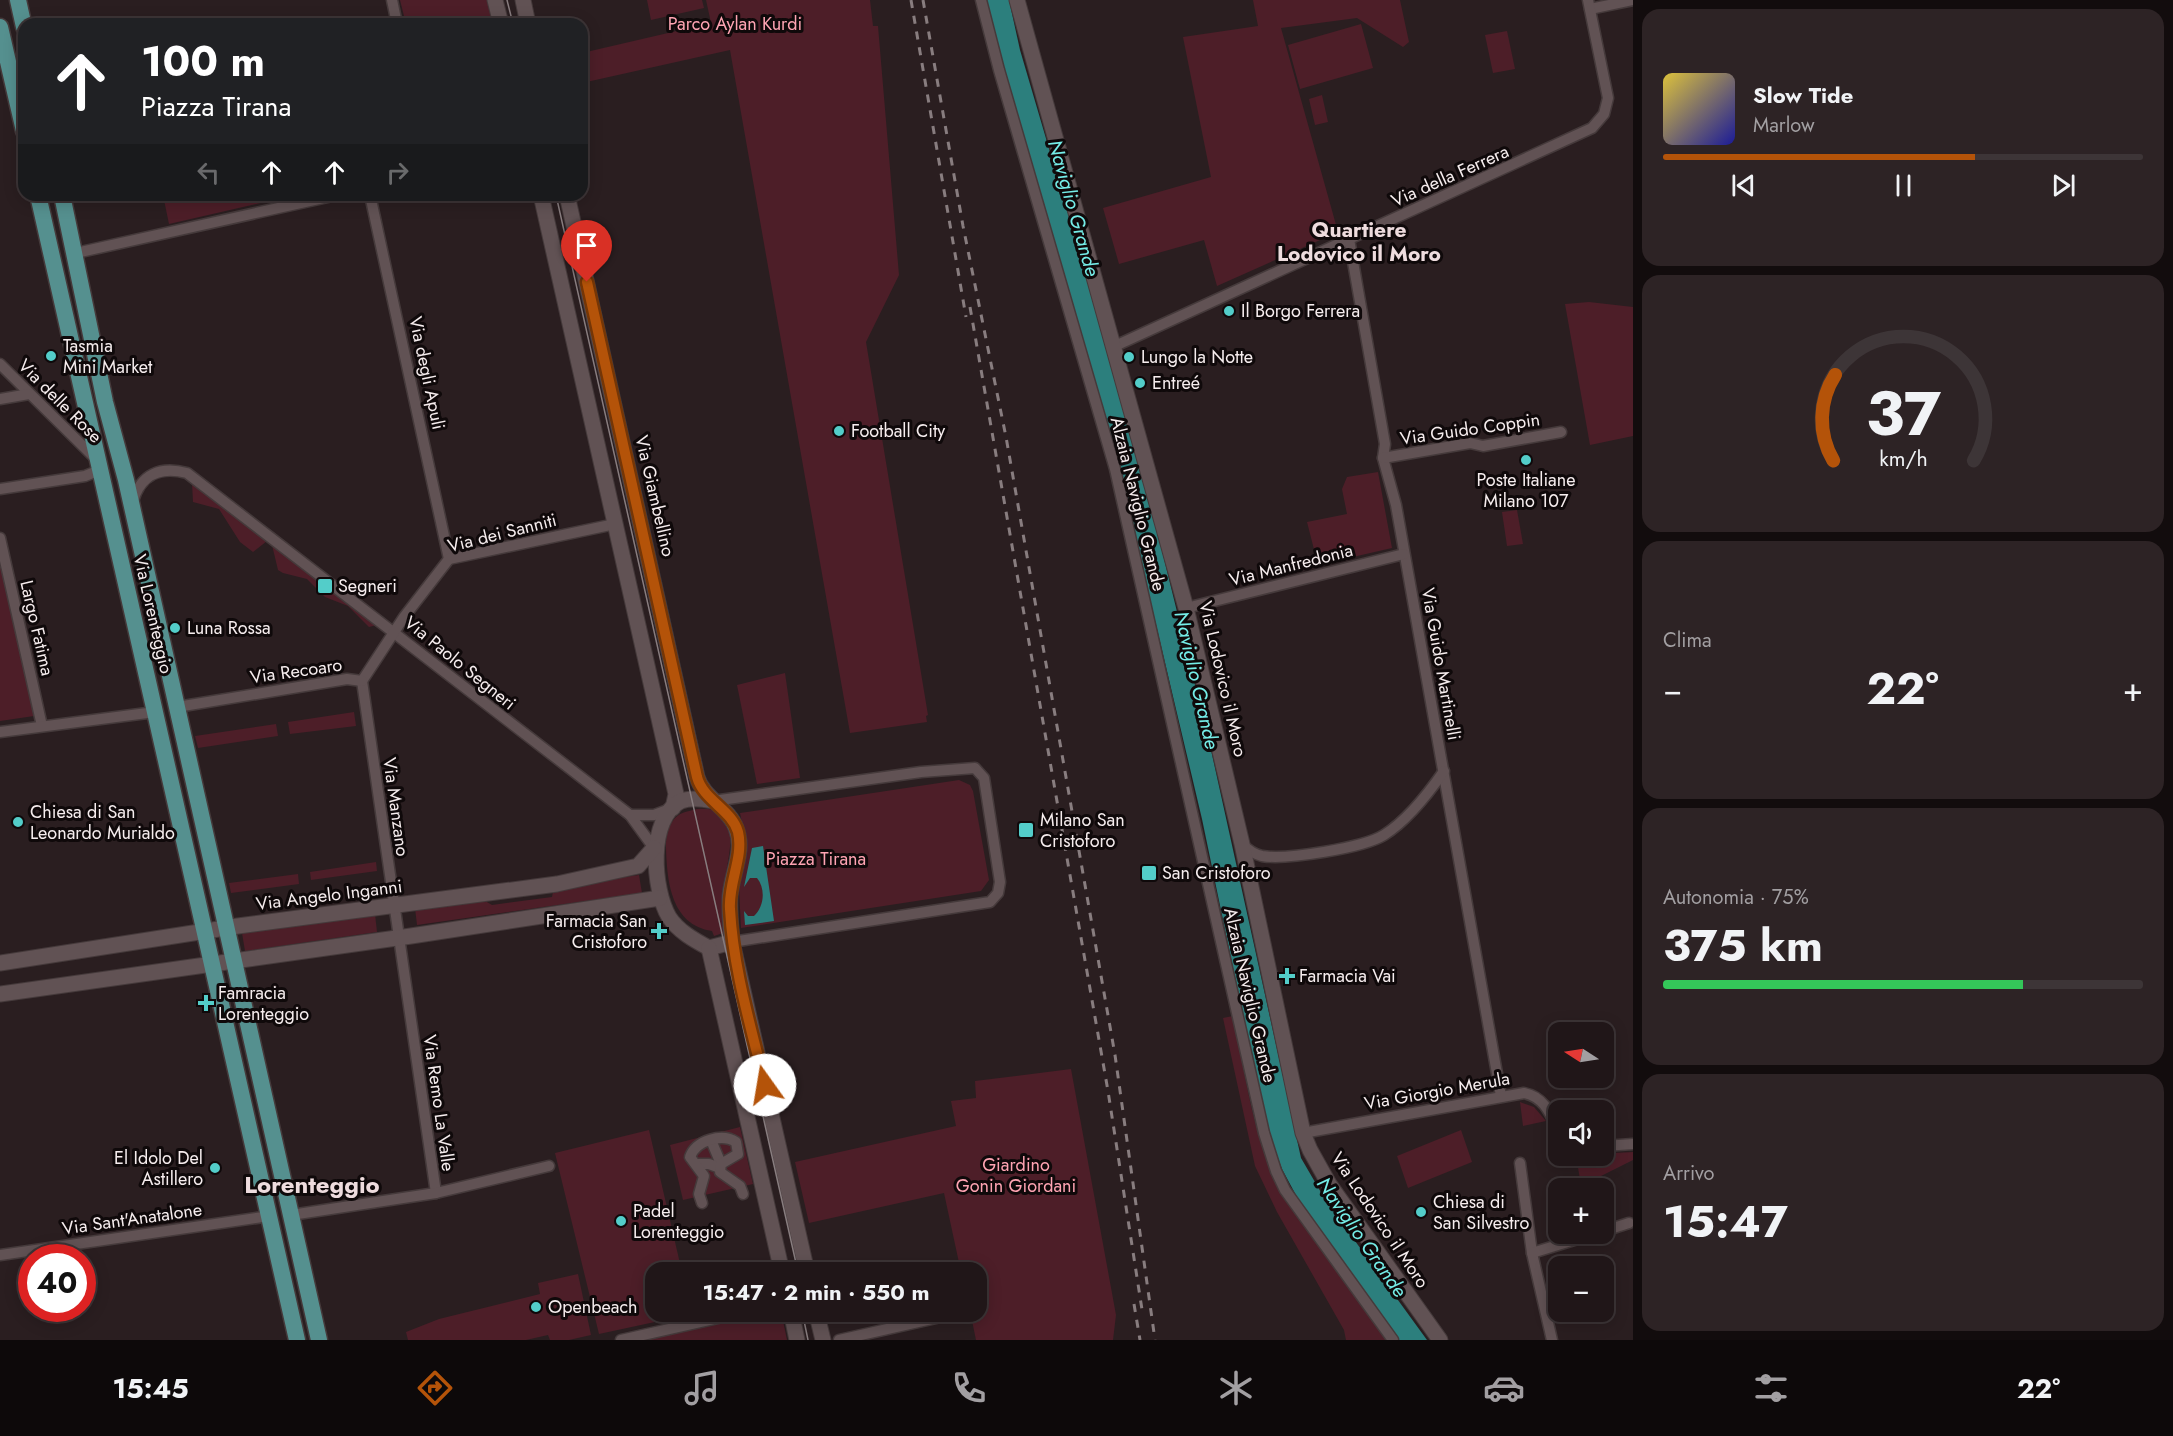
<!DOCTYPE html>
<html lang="it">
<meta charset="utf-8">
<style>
body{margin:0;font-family:Jost,sans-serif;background:#2d2325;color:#f1f3f6;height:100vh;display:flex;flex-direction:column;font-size:22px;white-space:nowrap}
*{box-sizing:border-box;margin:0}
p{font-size:20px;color:#a29fa2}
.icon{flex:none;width:33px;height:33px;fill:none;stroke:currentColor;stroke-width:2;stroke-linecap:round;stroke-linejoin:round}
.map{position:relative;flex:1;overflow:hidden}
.sheet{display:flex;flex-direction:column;gap:9px;padding:9px;background:#120c0d;width:540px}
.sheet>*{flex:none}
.banner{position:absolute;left:18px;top:18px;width:570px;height:183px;border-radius:18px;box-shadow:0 3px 15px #0003,0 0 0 2px #3d3537;background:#202124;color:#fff;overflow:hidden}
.needle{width:39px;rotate:282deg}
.fabs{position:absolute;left:1548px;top:1022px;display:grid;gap:12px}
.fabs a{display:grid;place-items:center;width:66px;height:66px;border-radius:12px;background:#201618;box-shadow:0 3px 15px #0003,0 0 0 2px #3d3537;font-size:30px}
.speed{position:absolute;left:18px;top:1244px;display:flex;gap:12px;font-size:30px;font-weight:700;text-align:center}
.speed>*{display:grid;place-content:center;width:78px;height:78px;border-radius:50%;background:#201618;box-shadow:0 3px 15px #0003,0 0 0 2px #3d3537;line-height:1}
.speed .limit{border:9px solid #d22;background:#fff;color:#111}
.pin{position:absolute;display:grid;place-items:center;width:51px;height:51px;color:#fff;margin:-62px -26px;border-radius:50% 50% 50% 0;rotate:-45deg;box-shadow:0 0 6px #0007}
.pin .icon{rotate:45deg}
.me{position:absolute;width:66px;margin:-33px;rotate:347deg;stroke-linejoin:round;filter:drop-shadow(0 0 4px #0008)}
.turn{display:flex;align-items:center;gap:21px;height:126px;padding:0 24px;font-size:27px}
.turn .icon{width:78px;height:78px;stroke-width:2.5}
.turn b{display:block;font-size:42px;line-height:51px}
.lanes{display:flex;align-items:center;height:57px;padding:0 24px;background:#0003;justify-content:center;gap:30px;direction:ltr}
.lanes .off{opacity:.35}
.big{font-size:45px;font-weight:700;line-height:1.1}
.sheet .tile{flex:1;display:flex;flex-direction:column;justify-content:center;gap:9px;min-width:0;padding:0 21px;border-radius:18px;background:#2d2325}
.sheet .dial{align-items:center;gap:0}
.dial svg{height:156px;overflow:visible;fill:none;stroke:#3d3537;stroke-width:7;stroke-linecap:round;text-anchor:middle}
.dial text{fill:#f1f3f6;stroke:none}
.song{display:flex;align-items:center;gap:18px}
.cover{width:72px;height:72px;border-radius:9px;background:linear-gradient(135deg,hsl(50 70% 55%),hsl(240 70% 35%))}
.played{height:6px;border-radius:3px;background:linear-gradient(90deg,#b45309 65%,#3d3537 65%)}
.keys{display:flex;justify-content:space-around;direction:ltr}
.heat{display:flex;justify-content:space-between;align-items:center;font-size:33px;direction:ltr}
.charge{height:9px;border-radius:4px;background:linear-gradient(90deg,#34c759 75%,#3d3537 0)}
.trip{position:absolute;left:645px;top:1262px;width:342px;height:60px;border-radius:18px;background:#201618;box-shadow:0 3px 15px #0003,0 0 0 2px #3d3537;font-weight:700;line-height:60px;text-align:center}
.menu{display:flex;height:96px;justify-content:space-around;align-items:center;background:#0d090a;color:#a29fa2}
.menu .icon{width:42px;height:42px}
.menu .active{color:#b45309}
.menu b{font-size:27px;color:#f1f3f6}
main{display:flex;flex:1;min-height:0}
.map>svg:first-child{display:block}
.green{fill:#4d1e28}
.water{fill:#2c7f7d}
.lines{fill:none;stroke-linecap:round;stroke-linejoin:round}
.street-casing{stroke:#453a3b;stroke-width:13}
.secondary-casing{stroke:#453a3b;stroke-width:17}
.primary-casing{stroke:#453a3b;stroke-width:19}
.street{stroke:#615254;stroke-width:10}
.secondary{stroke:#615254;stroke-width:15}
.primary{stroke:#55908f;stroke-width:16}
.tram{stroke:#887d7f;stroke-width:1.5}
.rail{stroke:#887d7f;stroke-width:3;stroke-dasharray:8 8;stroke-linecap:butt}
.route-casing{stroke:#753606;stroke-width:15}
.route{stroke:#b45309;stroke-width:10}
.poi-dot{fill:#53cdc9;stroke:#0f090a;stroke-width:2}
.labels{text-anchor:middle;stroke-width:6;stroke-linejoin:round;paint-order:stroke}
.park-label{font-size:18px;fill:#ffa4b3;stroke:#0f090a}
.street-label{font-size:18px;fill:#f6edee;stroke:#0f090a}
.poi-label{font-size:18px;fill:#f6edee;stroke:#0f090a;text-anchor:start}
.water-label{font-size:20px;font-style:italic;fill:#75ede8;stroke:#0f090a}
.quarter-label{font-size:21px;font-weight:bold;fill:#eedcde;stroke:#0f090a}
.district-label{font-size:24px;font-weight:bold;fill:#eedcde;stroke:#0f090a}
</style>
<main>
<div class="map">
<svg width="1633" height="1340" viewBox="0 0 1633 1340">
<rect width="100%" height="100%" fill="#2a1e20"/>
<g class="green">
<path d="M 400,0 L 490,0 L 495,24 L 406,24 Z"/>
<path d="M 647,0 L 702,0 L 704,8 L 651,20 Z"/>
<path d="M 706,0 L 870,0 L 873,26 L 878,26 L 899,275 L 866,342 L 928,715 L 926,716 L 927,722 L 850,733 L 730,50 L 582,83 L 582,53 L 711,23 Z"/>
<path d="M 1253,0 L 1400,0 L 1409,42 L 1403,47 L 1357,18 L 1281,28 L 1338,232 L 1217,286 L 1204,240 L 1119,264 L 1103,208 L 1211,177 L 1183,37 L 1258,26 Z"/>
<path d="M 1361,24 L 1373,68 L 1300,89 L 1288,45 Z"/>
<path d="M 1507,31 L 1515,69 L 1493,73 L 1485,35 Z"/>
<path d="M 1322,95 L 1328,122 L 1315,125 L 1309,99 Z"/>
<path d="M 163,195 L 295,195 L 169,224 Z"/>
<path d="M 1589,302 L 1633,307 L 1633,436 L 1590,445 L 1565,304 Z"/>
<path d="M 1378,472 L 1392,548 L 1318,565 L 1307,522 L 1347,514 L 1342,489 L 1347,477 Z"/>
<path d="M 192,483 L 267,541 L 253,552 L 240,542 L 219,509 L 193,502 Z"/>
<path d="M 1517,510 L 1523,544 L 1507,546 L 1502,512 Z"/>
<path d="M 272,545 L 377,625 L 369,627 L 348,606 L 325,597 L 307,579 L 283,573 L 278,570 Z"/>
<path d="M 0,563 L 34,716 L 0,721 Z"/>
<path d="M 785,673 L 800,778 L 757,784 L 737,685 Z"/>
<path d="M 354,712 L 356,726 L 290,734 L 288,722 Z"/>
<path d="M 276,724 L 278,736 L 198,748 L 195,736 Z"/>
<path d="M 959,780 L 970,785 L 973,791 L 989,880 L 981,891 L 741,928 L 739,889 L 747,849 L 740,813 Z"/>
<path d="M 697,809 C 748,804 726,859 725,884 C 724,900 725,916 726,932 L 714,936 L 712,931 C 671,925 667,881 666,848 C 666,837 666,828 675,818 C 681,812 689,811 697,809 Z"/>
<path d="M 376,862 L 377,871 L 311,880 L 310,872 Z"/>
<path d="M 298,874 L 299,884 L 231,893 L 229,883 Z"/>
<path d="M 639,875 L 642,893 L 417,925 L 415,908 L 480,898 L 492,905 L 552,897 L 554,887 Z"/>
<path d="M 375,914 L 377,932 L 245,951 L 242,933 Z"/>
<path d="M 1233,1016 C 1246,1076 1253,1140 1282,1194 L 1386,1340 L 1346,1340 L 1344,1330 L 1277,1212 L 1255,1166 L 1223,1018 Z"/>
<path d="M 1071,1069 L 1116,1315 L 1113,1340 L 976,1340 L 970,1311 L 976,1311 L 976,1272 L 961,1272 L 944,1193 L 809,1223 L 795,1162 L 956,1126 L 951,1101 L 976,1098 L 975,1081 Z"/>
<path d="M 1520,1102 L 1534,1107 L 1546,1121 L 1523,1126 Z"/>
<path d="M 740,1127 L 753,1184 L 683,1200 L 670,1145 Z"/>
<path d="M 649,1130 L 682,1272 L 656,1272 L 656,1311 L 691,1311 L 692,1314 L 599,1334 L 555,1153 Z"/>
<path d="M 1461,1130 L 1472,1162 L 1408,1188 L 1397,1156 Z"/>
<path d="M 1633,1152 L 1633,1160 L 1581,1186 L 1576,1155 Z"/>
<path d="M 578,1274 L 591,1335 L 569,1340 L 550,1340 L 548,1335 L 526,1340 L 408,1340 L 406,1332 L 439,1319 L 540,1294 L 538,1283 Z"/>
<path d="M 765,1311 L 781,1311 L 787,1340 L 639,1340 Z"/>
</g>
<g class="water">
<path d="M 986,0 L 1009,0 L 1020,50 L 1136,445 L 1211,750 L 1301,1158 L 1326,1201 L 1427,1340 L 1397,1340 L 1305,1212 L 1282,1169 L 1266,1126 L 1202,819 L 1119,468 L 1003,70 Z"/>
<path d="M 763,846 L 774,921 L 745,925 L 744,911 L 748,916 L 754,916 C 764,907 766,889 757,878 L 750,878 L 744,887 L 752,848 Z"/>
</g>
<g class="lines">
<g class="street-casing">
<g id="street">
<path d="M 392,0 L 397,24"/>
<path d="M 981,0 L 999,70 L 1115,469 L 1264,1133 L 1276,1171 L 1285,1190 L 1393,1340"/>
<path d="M 1590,9 L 1633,0"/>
<path d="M 370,195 L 449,559"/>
<path d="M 1349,239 L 1385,444 L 1383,458 L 1396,505 L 1501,1096"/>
<path d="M 76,253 L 337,195"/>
<path d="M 1115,346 L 1592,128 L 1604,114 L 1608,98 L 1588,0"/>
<path d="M 0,364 L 96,459"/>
<path d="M 0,399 L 29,394"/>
<path d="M 1383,458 L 1470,443 L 1483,446 L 1561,432"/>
<path d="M 0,489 L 85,476 L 100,470"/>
<path d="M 133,501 C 141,474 160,466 187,473 L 630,815 L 654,848"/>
<path d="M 0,538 L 42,726"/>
<path d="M 1186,608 L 1404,554"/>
<path d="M 362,681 L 436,1193"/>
<path d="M 362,681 L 404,617 L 449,559 L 615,524"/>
<path d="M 177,707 L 347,679 L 362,681"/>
<path d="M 0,732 L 155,712"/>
<path d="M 713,801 L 921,772 L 975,768 L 984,778 L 1000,882 L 998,893 L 990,902 L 732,942"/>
<path d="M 630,815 L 654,815 L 670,809"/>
<path d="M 1242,844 C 1248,850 1253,854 1262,856 C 1286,860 1363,848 1384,835 C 1408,820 1428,794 1444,771"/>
<path d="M 1303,1133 L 1524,1093 C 1544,1097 1550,1113 1558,1130"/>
<path d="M 711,1140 L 721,1164"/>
<path d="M 1604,1146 L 1633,1144"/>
<path d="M 1520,1163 L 1532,1253 L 1552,1340"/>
<path d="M 697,1164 L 709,1164 L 720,1168"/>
<path d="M 702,1203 L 699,1194 L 704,1176 L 690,1157 C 696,1140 722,1133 736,1142 L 738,1154 L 721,1164 L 720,1172 L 740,1186 L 743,1194"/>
<path d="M 291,1215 L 436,1193 L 549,1166"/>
<path d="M 1604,1231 L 1629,1223"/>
<path d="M 1532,1253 L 1597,1233"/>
<path d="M 0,1255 L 270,1216"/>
<path d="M 621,1340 L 749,1311"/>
<path d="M 839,1340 L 967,1311"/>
</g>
</g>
<g class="secondary-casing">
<g id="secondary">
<path d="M 495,0 L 501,24"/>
<path d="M 523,0 L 528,24"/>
<path d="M 1017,0 L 1186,608 L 1242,844 L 1303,1133 L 1310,1150 L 1329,1184 L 1440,1340"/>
<path d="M 541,195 L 676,794 L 673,808"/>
<path d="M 567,195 L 697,777 C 703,798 729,808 736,828 C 745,850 732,873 730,896 C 729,911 731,927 732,942 L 807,1272"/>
<path d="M 713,801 C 703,799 691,797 681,801 C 647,818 653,890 669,917 C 678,931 694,940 709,948 L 732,942"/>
<path d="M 709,948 L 782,1272"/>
<path d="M 0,963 L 238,926 L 557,884 L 638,866 L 654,848"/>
<path d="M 0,994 L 411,936 L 660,898"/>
<path d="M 791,1311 L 797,1340"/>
<path d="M 816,1311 L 823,1340"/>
</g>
</g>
<g class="primary-casing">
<g id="primary">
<path d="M 18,0 L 24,27"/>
<path d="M 0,27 L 24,131"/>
<path d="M 38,195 L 297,1340"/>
<path d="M 62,195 L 105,402 L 126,480 L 319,1340"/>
</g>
</g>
<use href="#street" class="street"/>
<use href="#secondary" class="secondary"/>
<use href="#primary" class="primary"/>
<g class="tram">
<path d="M 507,0 L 513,24"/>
<path d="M 556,195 L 798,1272"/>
<path d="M 802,1311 L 808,1340"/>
</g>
<g class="rail">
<path d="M 911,0 L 966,317"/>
<path d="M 923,0 L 963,226 L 1006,437 L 1115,1055 L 1155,1340"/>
<path d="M 970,307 L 1108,1091 L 1143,1316"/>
<path d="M 1134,1304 L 1140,1340"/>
</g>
</g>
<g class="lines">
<g class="route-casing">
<path id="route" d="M 587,282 L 697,777 C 703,800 732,810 738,832 C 744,857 728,883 730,909 C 733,968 751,1027 765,1085"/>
</g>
<use href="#route" class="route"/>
</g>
<g class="poi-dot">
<circle cx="1229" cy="311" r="6"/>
<circle cx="51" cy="356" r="6"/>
<circle cx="1129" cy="357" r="6"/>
<circle cx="1140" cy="383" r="6"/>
<circle cx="839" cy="431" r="6"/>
<circle cx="1526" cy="460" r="6"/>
<rect x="317" y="578" width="16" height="16" rx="3"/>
<circle cx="175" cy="628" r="6"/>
<circle cx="18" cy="822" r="6"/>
<rect x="1018" y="822" width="16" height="16" rx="3"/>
<rect x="1141" y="865" width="16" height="16" rx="3"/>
<path d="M656 922h6v6h6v6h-6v6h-6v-6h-6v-6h6z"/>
<path d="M1284 967h6v6h6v6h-6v6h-6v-6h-6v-6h6z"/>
<path d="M203 994h6v6h6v6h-6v6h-6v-6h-6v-6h6z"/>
<circle cx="215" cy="1168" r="6"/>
<circle cx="1421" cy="1212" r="6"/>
<circle cx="621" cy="1221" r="6"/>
<circle cx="536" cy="1307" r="6"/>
</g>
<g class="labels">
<g class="park-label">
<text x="735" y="30">Parco Aylan Kurdi</text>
<text x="816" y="865">Piazza Tirana</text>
<text x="1016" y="1171">Giardino<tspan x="1016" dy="21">Gonin Giordani</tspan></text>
</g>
<g class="street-label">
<text transform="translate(1450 176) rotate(-24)" y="6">Via della Ferrera</text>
<text transform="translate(427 373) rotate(78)" y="6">Via degli Apuli</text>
<text transform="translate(60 401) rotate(45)" y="6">Via delle Rose</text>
<text transform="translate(1470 429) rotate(-8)" y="6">Via Guido Coppin</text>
<text transform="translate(655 496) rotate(77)" y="6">Via Giambellino</text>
<text transform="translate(1138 504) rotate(76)" y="6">Alzaia Naviglio Grande</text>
<text transform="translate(502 533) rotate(-14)" y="6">Via dei Sanniti</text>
<text transform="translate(1291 565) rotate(-14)" y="6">Via Manfredonia</text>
<text transform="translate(153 614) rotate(77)" y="6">Via Lorenteggio</text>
<text transform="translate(37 628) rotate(77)" y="6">Largo Fatima</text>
<text transform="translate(460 663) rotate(39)" y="6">Via Paolo Segneri</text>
<text transform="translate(1441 664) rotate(80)" y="6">Via Guido Martinelli</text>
<text transform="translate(296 671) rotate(-8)" y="6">Via Recoaro</text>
<text transform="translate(1223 679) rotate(77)" y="6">Via Lodovico il Moro</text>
<text transform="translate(396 807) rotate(82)" y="6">Via Manzano</text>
<text transform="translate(329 895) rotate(-7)" y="6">Via Angelo Inganni</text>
<text transform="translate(1250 995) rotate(77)" y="6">Alzaia Naviglio Grande</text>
<text transform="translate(1437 1091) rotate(-10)" y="6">Via Giorgio Merula</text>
<text transform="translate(439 1103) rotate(82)" y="6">Via Remo La Valle</text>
<text transform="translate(132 1219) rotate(-8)" y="6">Via Sant'Anatalone</text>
<text transform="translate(1380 1220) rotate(56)" y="6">Via Lodovico il Moro</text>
</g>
<g class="poi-label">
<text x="1241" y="317">Il Borgo Ferrera</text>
<text x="63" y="352">Tasmia<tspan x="63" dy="21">Mini Market</tspan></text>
<text x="1141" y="363">Lungo la Notte</text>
<text x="1152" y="389">Entreé</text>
<text x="851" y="437">Football City</text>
<text x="1526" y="486" text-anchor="middle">Poste Italiane<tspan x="1526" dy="21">Milano 107</tspan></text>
<text x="338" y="592">Segneri</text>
<text x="187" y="634">Luna Rossa</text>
<text x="30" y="818">Chiesa di San<tspan x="30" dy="21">Leonardo Murialdo</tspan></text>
<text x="1040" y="826">Milano San<tspan x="1040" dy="21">Cristoforo</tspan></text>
<text x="1162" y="879">San Cristoforo</text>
<text x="647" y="927" text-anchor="end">Farmacia San<tspan x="647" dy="21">Cristoforo</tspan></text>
<text x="1299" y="982">Farmacia Vai</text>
<text x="218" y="999">Famracia<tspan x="218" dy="21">Lorenteggio</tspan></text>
<text x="203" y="1164" text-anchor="end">El Idolo Del<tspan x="203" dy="21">Astillero</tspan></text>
<text x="1433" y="1208">Chiesa di<tspan x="1433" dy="21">San Silvestro</tspan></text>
<text x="633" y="1217">Padel<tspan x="633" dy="21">Lorenteggio</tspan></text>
<text x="548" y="1313">Openbeach</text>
</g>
<g class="water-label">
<text transform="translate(1074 208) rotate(74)" y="7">Naviglio Grande</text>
<text transform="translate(1197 680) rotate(77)" y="7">Naviglio Grande</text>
<text transform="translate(1362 1237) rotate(55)" y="7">Naviglio Grande</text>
</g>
<g class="quarter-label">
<text x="1359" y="237">Quartiere<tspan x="1359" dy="24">Lodovico il Moro</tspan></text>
</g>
<g class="district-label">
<text x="312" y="1193">Lorenteggio</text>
</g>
</g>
</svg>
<div class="fabs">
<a><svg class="needle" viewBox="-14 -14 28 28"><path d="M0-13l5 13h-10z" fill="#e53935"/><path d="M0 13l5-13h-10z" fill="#a29fa2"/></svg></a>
<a><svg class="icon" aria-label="sound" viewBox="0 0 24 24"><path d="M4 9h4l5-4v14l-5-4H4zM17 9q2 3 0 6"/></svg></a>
<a>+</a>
<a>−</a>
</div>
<div class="speed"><div class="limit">40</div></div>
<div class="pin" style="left:587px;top:282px;background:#d93025"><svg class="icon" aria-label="arrive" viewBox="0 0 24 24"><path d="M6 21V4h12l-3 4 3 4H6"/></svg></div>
<svg class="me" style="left:765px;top:1085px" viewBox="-20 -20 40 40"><circle r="19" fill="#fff"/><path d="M0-13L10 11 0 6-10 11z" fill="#b45309"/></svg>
<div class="trip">15:47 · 2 min · 550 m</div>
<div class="banner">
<div class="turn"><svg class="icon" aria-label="ahead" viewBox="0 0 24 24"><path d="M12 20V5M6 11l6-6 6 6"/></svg><div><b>100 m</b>Piazza Tirana</div></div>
<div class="lanes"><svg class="icon off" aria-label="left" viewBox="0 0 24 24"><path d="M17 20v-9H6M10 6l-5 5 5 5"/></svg><svg class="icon" aria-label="ahead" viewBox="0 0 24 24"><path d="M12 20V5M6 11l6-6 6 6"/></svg><svg class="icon" aria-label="ahead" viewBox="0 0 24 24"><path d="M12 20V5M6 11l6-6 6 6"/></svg><svg class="icon off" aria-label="right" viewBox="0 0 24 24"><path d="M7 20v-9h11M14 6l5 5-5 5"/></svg></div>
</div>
</div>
<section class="sheet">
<div class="tile">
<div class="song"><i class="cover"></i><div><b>Slow Tide</b><p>Marlow</p></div></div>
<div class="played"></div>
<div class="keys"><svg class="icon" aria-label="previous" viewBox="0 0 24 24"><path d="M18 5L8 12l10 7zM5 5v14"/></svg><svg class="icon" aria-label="pause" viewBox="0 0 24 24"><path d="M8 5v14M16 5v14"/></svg><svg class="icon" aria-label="next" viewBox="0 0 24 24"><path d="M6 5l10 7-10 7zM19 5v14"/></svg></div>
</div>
<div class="tile dial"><svg viewBox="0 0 100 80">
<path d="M14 69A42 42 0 1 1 86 69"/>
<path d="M14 69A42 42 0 0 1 15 25" stroke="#b45309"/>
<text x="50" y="56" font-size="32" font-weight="700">37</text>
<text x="50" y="72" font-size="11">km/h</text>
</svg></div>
<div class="tile"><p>Clima</p>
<div class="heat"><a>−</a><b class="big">22°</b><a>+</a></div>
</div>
<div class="tile"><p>Autonomia · 75%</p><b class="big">375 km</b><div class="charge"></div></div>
<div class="tile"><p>Arrivo</p><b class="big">15:47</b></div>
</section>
</main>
<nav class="menu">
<b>15:45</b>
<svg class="icon active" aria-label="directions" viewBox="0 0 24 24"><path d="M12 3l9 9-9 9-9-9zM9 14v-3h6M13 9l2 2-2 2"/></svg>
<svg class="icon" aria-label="music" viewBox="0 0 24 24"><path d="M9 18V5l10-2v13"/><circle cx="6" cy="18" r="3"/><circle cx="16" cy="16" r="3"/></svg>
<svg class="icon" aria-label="phone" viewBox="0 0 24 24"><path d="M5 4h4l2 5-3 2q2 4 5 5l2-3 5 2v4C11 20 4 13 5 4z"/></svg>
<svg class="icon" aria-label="climate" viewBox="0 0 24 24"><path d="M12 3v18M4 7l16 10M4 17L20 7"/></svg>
<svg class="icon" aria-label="car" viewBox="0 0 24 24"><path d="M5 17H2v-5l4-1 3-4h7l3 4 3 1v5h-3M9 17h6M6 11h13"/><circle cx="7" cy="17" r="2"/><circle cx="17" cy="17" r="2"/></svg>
<svg class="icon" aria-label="filters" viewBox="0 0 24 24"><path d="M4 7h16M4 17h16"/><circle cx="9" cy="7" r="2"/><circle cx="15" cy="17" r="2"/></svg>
<b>22°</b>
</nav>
